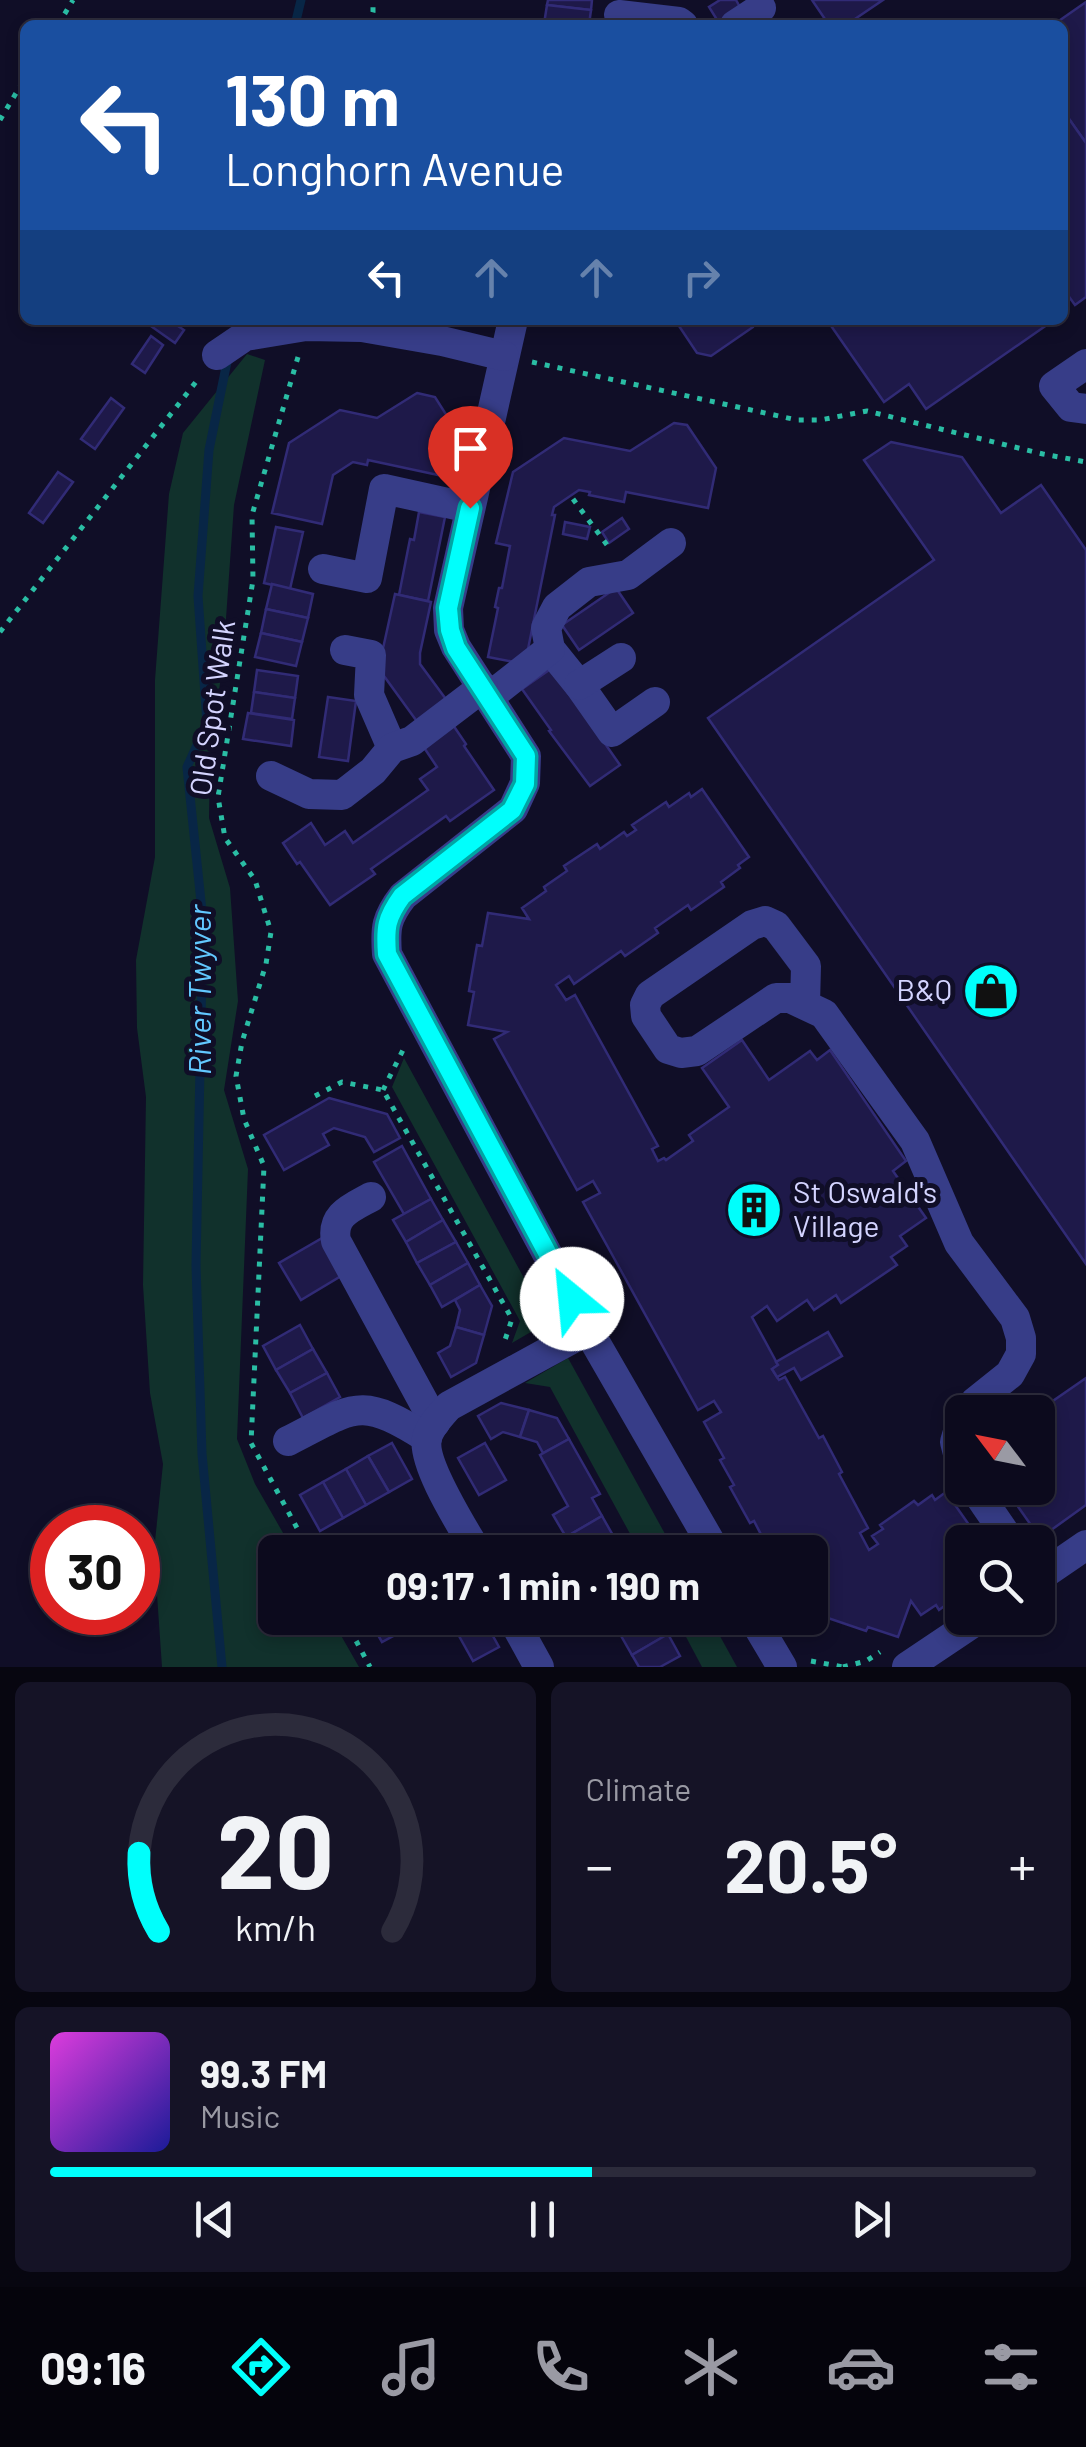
<!DOCTYPE html>
<meta charset="utf-8">
<style>
body{margin:0;font-family:Barlow,sans-serif;background:#151326;color:#f1f3f6;height:100vh;display:flex;flex-direction:column;font-size:38px;white-space:nowrap}
*{box-sizing:border-box;margin:0}
p{font-size:32px;color:#9a9aa4}
.icon{flex:none;width:55px;height:55px;fill:none;stroke:currentColor;stroke-width:2;stroke-linecap:round;stroke-linejoin:round}
.map{position:relative;height:1667px;overflow:hidden}
.details{display:flex;flex-direction:column;gap:15px;padding:15px;background:#070610;flex:1}
.details>*{flex:none}
.hud{position:absolute;left:20px;top:20px;width:1048px;height:305px;border-radius:15px;box-shadow:0 5px 15px #0003,0 0 0 2px #2c2b3b;background:#1a4fa0;color:#fff;overflow:hidden}
.needle{width:65px;rotate:302deg}
.buttons{position:absolute;left:945px;top:1395px;display:grid;gap:20px}
.buttons a{display:grid;place-items:center;width:110px;height:110px;border-radius:15px;background:#0c0a1d;box-shadow:0 5px 15px #0003,0 0 0 2px #2c2b3b;font-size:50px}
.speed{position:absolute;left:30px;top:1505px;display:flex;gap:20px;font-size:50px;font-weight:700;text-align:center}
.speed>*{display:grid;place-content:center;width:130px;height:130px;border-radius:50%;background:#0c0a1d;box-shadow:0 5px 15px #0003,0 0 0 2px #2c2b3b;line-height:1}
.speed .limit{border:15px solid #d22;background:#fff;color:#111}
.pin{position:absolute;display:grid;place-items:center;width:85px;height:85px;color:#fff;margin:-102px -42px;border-radius:50% 50% 50% 0;rotate:-45deg;box-shadow:0 0 10px #0007}
.pin .icon{rotate:45deg}
.me{position:absolute;width:110px;margin:-55px;rotate:332deg;stroke-linejoin:round;filter:drop-shadow(0 0 8px #0008)}
.turn{display:flex;align-items:center;gap:35px;height:210px;padding:0 40px;font-size:45px}
.turn .icon{width:130px;height:130px;stroke-width:2.5}
.turn b{display:block;font-size:70px;line-height:85px}
.lanes{display:flex;align-items:center;height:95px;padding:0 40px;background:#0003;justify-content:center;gap:50px;direction:ltr}
.lanes .off{opacity:.35}
.big{font-size:75px;font-weight:700;line-height:1.1}
.details .tile{flex:1;display:flex;flex-direction:column;justify-content:center;gap:15px;min-width:0;padding:0 35px;border-radius:15px;background:#151326}
.details .dial{align-items:center;gap:0}
.dial svg{height:260px;overflow:visible;fill:none;stroke:#2c2b3b;stroke-width:7;stroke-linecap:round;text-anchor:middle}
.dial text{fill:#f1f3f6;stroke:none}
.song{display:flex;align-items:center;gap:30px}
.cover{width:120px;height:120px;border-radius:15px;background:linear-gradient(135deg,hsl(300 70% 55%),hsl(240 70% 35%))}
.played{height:10px;border-radius:5px;background:linear-gradient(90deg,#00fffc 55%,#2c2b3b 55%)}
.keys{display:flex;justify-content:space-around;direction:ltr}
.heat{display:flex;justify-content:space-between;align-items:center;font-size:55px;direction:ltr}
.details .tiles{flex:1;display:grid;gap:15px;grid-template-columns:1fr 1fr}
.tile:last-child{grid-column:span 2}
.trip{position:absolute;left:258px;top:1535px;width:570px;height:100px;border-radius:15px;background:#0c0a1d;box-shadow:0 5px 15px #0003,0 0 0 2px #2c2b3b;font-weight:700;line-height:100px;text-align:center}
.tab-bar{display:flex;height:160px;justify-content:space-around;align-items:center;background:#05040c;color:#9a9aa4}
.tab-bar .icon{width:70px;height:70px}
.tab-bar .current{color:#00fffc}
.tab-bar b{font-size:45px;color:#f1f3f6}
.map>svg:first-child{display:block}
.green{fill:#11312c}
.lines{fill:none;stroke-linecap:round;stroke-linejoin:round}
.stream{stroke:#082646;stroke-width:9}
.building{fill:#1e1949;stroke:#312b76;stroke-width:2.5}
.path{stroke:#2abda4;stroke-width:5;stroke-dasharray:5 8;stroke-linecap:butt}
.minor{stroke:#373d88;stroke-width:30}
.route-casing{stroke:#00a6a4;stroke-width:25}
.route{stroke:#00fffc;stroke-width:18}
.labels{text-anchor:middle;stroke-width:10;stroke-linejoin:round;paint-order:stroke}
.street-label{font-size:30px;fill:#d4d4ff;stroke:#100e27}
.poi-label{font-size:30px;fill:#d4d4ff;stroke:#100e27;text-anchor:end}
.water-label{font-size:32px;font-style:italic;fill:#62c8ff;stroke:#100e27}
</style>
<div class="map">
<svg width="1086" height="1667" viewBox="0 0 1086 1667">
<rect width="100%" height="100%" fill="#100e27"/>
<g class="green">
<path d="M 247,354 L 265,360 L 234,505 L 223,661 L 210,758 L 209,818 L 230,888 L 238,1001 L 224,1090 L 248,1169 L 237,1439 L 255,1484 L 294,1552 L 275,1552 L 275,1618 L 331,1618 L 359,1667 L 162,1667 L 154,1551 L 163,1464 L 150,1393 L 143,1285 L 146,1097 L 137,1028 L 136,960 L 155,857 L 155,680 L 169,494 L 183,433 Z"/>
<path d="M 404,1058 L 548,1322 L 512,1343 L 520,1321 L 392,1087 Z"/>
<path d="M 568,1358 L 675,1552 L 640,1552 L 550,1387 L 525,1383 Z"/>
<path d="M 676,1618 L 710,1618 L 737,1667 L 702,1667 Z"/>
</g>
<g class="lines">
<g class="stream">
<path d="M 295,25 L 301,0"/>
<path d="M 222,1667 L 202,1454 L 196,1265 L 203,921 L 187,767 L 207,723 L 198,596 L 209,450 L 228,357"/>
</g>
</g>
<g class="building">
<path d="M 548,0 L 592,0 L 591,10 L 547,5 Z"/>
<path d="M 720,0 L 736,0 L 741,9 L 719,23 L 709,7 Z"/>
<path d="M 812,0 L 883,0 L 846,25 L 829,25 Z"/>
<path d="M 1086,2 L 1086,143 L 1062,109 L 1062,25 L 1053,25 Z"/>
<path d="M 547,5 L 591,10 L 589,25 L 544,24 Z"/>
<path d="M 1062,109 L 1086,143 L 1086,297 L 1075,305 L 1062,287 Z"/>
<path d="M 151,320 L 169,320 L 184,330 L 175,343 L 148,324 Z"/>
<path d="M 675,320 L 755,320 L 753,327 L 711,356 L 697,353 Z"/>
<path d="M 827,320 L 1054,320 L 926,409 L 909,384 L 884,402 Z"/>
<path d="M 151,336 L 163,345 L 145,373 L 132,364 Z"/>
<path d="M 417,393 L 435,397 L 461,438 L 452,478 L 368,460 L 367,465 L 353,462 L 333,475 L 322,524 L 272,513 L 289,443 L 340,410 L 377,418 Z"/>
<path d="M 111,398 L 124,408 L 95,449 L 81,439 Z"/>
<path d="M 674,423 L 687,425 L 716,468 L 708,508 L 626,492 L 624,502 L 589,495 L 590,492 L 579,490 L 554,507 L 552,515 L 555,515 L 525,664 L 488,657 L 498,608 L 495,607 L 499,588 L 502,588 L 510,546 L 496,543 L 513,472 L 564,438 L 630,451 Z"/>
<path d="M 891,442 L 962,457 L 1001,513 L 1041,485 L 1086,550 L 1086,1264 L 708,718 L 934,560 L 864,460 Z"/>
<path d="M 58,472 L 73,482 L 43,523 L 29,513 Z"/>
<path d="M 419,512 L 445,517 L 428,601 L 399,595 L 410,539 L 414,540 Z"/>
<path d="M 622,518 L 629,529 L 609,543 L 602,532 Z"/>
<path d="M 565,522 L 590,527 L 587,539 L 563,534 Z"/>
<path d="M 276,527 L 303,532 L 290,589 L 264,583 Z"/>
<path d="M 272,584 L 313,594 L 308,618 L 266,609 Z"/>
<path d="M 616,588 L 633,613 L 579,650 L 562,625 Z"/>
<path d="M 395,594 L 431,602 L 420,653 L 420,664 L 451,706 L 421,727 L 384,676 L 382,653 Z"/>
<path d="M 266,609 L 308,618 L 302,642 L 261,633 Z"/>
<path d="M 261,633 L 302,642 L 296,666 L 255,657 Z"/>
<path d="M 552,668 L 620,765 L 590,786 L 549,731 L 551,730 L 522,689 Z"/>
<path d="M 257,670 L 298,676 L 295,698 L 254,692 Z"/>
<path d="M 254,692 L 295,698 L 292,719 L 251,713 Z"/>
<path d="M 328,697 L 356,701 L 348,761 L 319,757 Z"/>
<path d="M 248,713 L 294,720 L 291,746 L 243,739 Z"/>
<path d="M 453,725 L 466,744 L 464,746 L 494,790 L 450,821 L 446,816 L 371,869 L 375,874 L 330,905 L 300,862 L 297,864 L 283,843 L 311,823 L 325,845 L 345,831 L 353,843 L 428,790 L 420,779 L 437,767 L 423,746 Z"/>
<path d="M 702,789 L 749,857 L 738,865 L 740,868 L 721,882 L 724,887 L 691,910 L 688,905 L 655,928 L 658,933 L 625,956 L 621,951 L 574,984 L 569,976 L 556,985 L 566,1000 L 575,995 L 658,1146 L 652,1149 L 658,1161 L 664,1158 L 666,1160 L 693,1141 L 689,1135 L 729,1107 L 702,1068 L 742,1040 L 769,1080 L 810,1051 L 817,1060 L 830,1050 L 906,1161 L 893,1171 L 926,1218 L 900,1236 L 907,1246 L 891,1257 L 897,1265 L 841,1303 L 836,1295 L 814,1310 L 807,1300 L 777,1321 L 767,1306 L 752,1317 L 778,1365 L 772,1369 L 779,1380 L 785,1377 L 819,1438 L 823,1436 L 842,1472 L 839,1474 L 868,1528 L 860,1533 L 869,1550 L 878,1544 L 872,1536 L 883,1529 L 880,1525 L 914,1501 L 918,1505 L 932,1495 L 935,1500 L 946,1492 L 981,1542 L 962,1542 L 962,1593 L 939,1610 L 936,1605 L 921,1615 L 911,1601 L 898,1637 L 868,1627 L 866,1631 L 822,1616 L 824,1612 L 810,1607 L 810,1552 L 776,1552 L 771,1544 L 767,1546 L 754,1521 L 750,1523 L 730,1487 L 734,1485 L 720,1460 L 724,1458 L 704,1422 L 721,1412 L 714,1401 L 698,1410 L 583,1202 L 600,1193 L 593,1181 L 577,1190 L 494,1039 L 507,1032 L 468,1025 L 474,992 L 469,991 L 477,945 L 482,946 L 488,913 L 529,919 L 522,908 L 546,891 L 544,887 L 567,871 L 564,866 L 597,844 L 600,849 L 624,832 L 627,836 L 636,830 L 632,825 L 666,802 L 669,807 L 689,793 L 691,797 Z"/>
<path d="M 329,1098 L 387,1114 L 400,1138 L 374,1152 L 365,1137 L 334,1128 L 323,1134 L 329,1145 L 284,1170 L 264,1135 Z"/>
<path d="M 402,1146 L 431,1199 L 404,1214 L 374,1162 Z"/>
<path d="M 431,1199 L 443,1220 L 406,1242 L 393,1220 Z"/>
<path d="M 443,1220 L 456,1242 L 417,1263 L 406,1242 Z"/>
<path d="M 324,1237 L 346,1273 L 301,1300 L 279,1263 Z"/>
<path d="M 456,1242 L 468,1263 L 430,1285 L 417,1263 Z"/>
<path d="M 468,1263 L 480,1285 L 442,1307 L 430,1285 Z"/>
<path d="M 480,1285 L 492,1306 L 484,1335 L 456,1327 L 460,1310 L 455,1300 Z"/>
<path d="M 300,1325 L 313,1349 L 276,1370 L 263,1346 Z"/>
<path d="M 456,1327 L 484,1335 L 476,1363 L 451,1377 L 438,1353 L 450,1346 Z"/>
<path d="M 828,1332 L 842,1356 L 801,1380 L 794,1368 L 777,1377 L 772,1369 L 778,1365 L 776,1362 Z"/>
<path d="M 313,1349 L 327,1373 L 290,1393 L 276,1370 Z"/>
<path d="M 327,1373 L 340,1397 L 303,1418 L 290,1393 Z"/>
<path d="M 1086,1378 L 1086,1505 L 1040,1538 L 1005,1488 L 1038,1488 L 1037,1412 Z"/>
<path d="M 501,1403 L 529,1410 L 520,1437 L 503,1432 L 491,1439 L 478,1416 Z"/>
<path d="M 529,1410 L 557,1418 L 569,1439 L 543,1453 L 537,1442 L 520,1437 Z"/>
<path d="M 569,1439 L 600,1494 L 592,1498 L 602,1516 L 566,1537 L 553,1515 L 568,1506 L 540,1455 Z"/>
<path d="M 392,1443 L 412,1479 L 389,1492 L 368,1456 Z"/>
<path d="M 485,1443 L 506,1480 L 479,1495 L 458,1458 Z"/>
<path d="M 368,1456 L 389,1492 L 366,1505 L 346,1469 Z"/>
<path d="M 346,1469 L 366,1505 L 343,1518 L 323,1482 Z"/>
<path d="M 323,1482 L 343,1518 L 320,1531 L 300,1495 Z"/>
<path d="M 602,1516 L 615,1539 L 591,1552 L 574,1552 L 566,1537 Z"/>
<path d="M 368,1618 L 416,1618 L 419,1622 L 382,1642 Z"/>
<path d="M 449,1618 L 483,1618 L 499,1647 L 473,1661 Z"/>
<path d="M 648,1618 L 659,1618 L 668,1634 L 632,1655 L 620,1634 Z"/>
<path d="M 668,1634 L 680,1656 L 660,1667 L 639,1667 L 632,1655 Z"/>
</g>
<g class="lines">
<g class="path">
<path d="M 58,25 L 73,0"/>
<path d="M 370,25 L 373,12 L 373,0"/>
<path d="M 0,120 L 25,78"/>
<path d="M 298,357 L 252,515 L 253,580 L 218,797 L 225,838 L 255,880 L 271,932 L 266,964 L 242,1042 L 236,1076 L 244,1119 L 264,1166 L 251,1443 L 310,1552"/>
<path d="M 532,362 L 797,420 L 820,420 L 867,411 L 1043,454 L 1086,462"/>
<path d="M 573,499 L 610,549"/>
<path d="M 0,632 L 199,378"/>
<path d="M 383,1090 L 404,1048"/>
<path d="M 315,1096 L 342,1082 L 383,1090 L 512,1319 L 505,1340"/>
<path d="M 344,1618 L 370,1667"/>
<path d="M 811,1661 L 843,1667"/>
<path d="M 843,1667 L 866,1661 L 880,1652"/>
</g>
<g class="minor">
<path d="M 619,15 L 679,22 L 683,25"/>
<path d="M 735,25 L 761,8"/>
<path d="M 513,320 L 448,608 L 449,630 L 456,647 L 526,756 L 525,783 L 513,809 L 403,896 C 386,918 385,928 387,954 L 588,1330 L 716,1552"/>
<path d="M 217,355 L 245,336 L 306,326 L 362,327 L 442,341 L 504,356"/>
<path d="M 1086,364 L 1054,386 L 1071,407 L 1086,409"/>
<path d="M 323,569 L 367,578 L 384,489 L 470,508"/>
<path d="M 550,649 L 579,685 L 612,732 L 655,702"/>
<path d="M 345,650 L 371,655 L 369,695 L 392,748"/>
<path d="M 579,685 L 621,658"/>
<path d="M 489,697 L 550,649 L 546,628 L 557,607 L 589,582 L 628,575 L 671,543"/>
<path d="M 271,776 L 309,794 L 342,795 L 373,771 L 392,748 L 412,741 L 483,687"/>
<path d="M 805,1004 L 806,966 L 776,926 L 765,921 L 752,925 L 650,995 L 645,1005 L 646,1016 L 668,1049 L 681,1053 L 697,1051 L 776,998 L 790,998 L 824,1014 L 915,1141 L 959,1243 L 1015,1318 L 1021,1338 L 1021,1354 L 1010,1374 L 975,1402 L 967,1412"/>
<path d="M 371,1197 C 351,1208 331,1215 336,1241 L 435,1423"/>
<path d="M 962,1418 L 955,1442 L 962,1469"/>
<path d="M 288,1441 C 355,1407 359,1395 427,1438"/>
<path d="M 974,1488 L 1011,1542"/>
<path d="M 477,1552 C 464,1529 421,1463 427,1438 C 430,1426 441,1415 449,1406 L 588,1330"/>
<path d="M 1038,1578 L 1086,1545"/>
<path d="M 512,1618 L 539,1667"/>
<path d="M 753,1618 L 782,1667"/>
<path d="M 907,1667 L 980,1618"/>
</g>
</g>
<g class="lines">
<g class="route-casing">
<path id="route" d="M 470,508 L 448,608 L 450,630 L 456,648 L 526,756 L 525,784 L 512,810 L 402,896 C 386,918 385,928 387,954 L 572,1299"/>
</g>
<use href="#route" class="route"/>
</g>
<defs>
<g id="shop-disc" transform="scale(2.875)"><circle r="9.5" fill="#00fffc" stroke="#100e27"/><path d="M-5-2.5h2.3a2.7 3.5 0 0 1 5.4 0H5L5.5 6h-11ZM-1.5-2.5h3a1.5 2.3 0 0 0-3 0Z" fill="#111"/></g>
<g id="building-disc" transform="scale(2.875)"><circle r="9.5" fill="#00fffc" stroke="#100e27"/><path d="M-4-6H4V6H1V3H-1V6H-4ZM-2.5-4.3h1.7v1.8h-1.7ZM.8-4.3h1.7v1.8H.8ZM-2.5-1h1.7V.8h-1.7ZM.8-1h1.7V.8H.8Z" fill="#111"/></g>
</defs>
<g fill-rule="evenodd">
<use href="#shop-disc" x="991" y="991"/>
<use href="#building-disc" x="754" y="1210"/>
</g>
<g class="labels">
<g class="street-label">
<text transform="translate(213 708) rotate(-82)" y="10">Old Spot Walk</text>
</g>
<g class="poi-label">
<text x="952" y="1001">B&amp;Q</text>
<text x="793" y="1203" text-anchor="start">St Oswald's<tspan x="793" dy="34">Village</tspan></text>
</g>
<g class="water-label">
<text transform="translate(200 990) rotate(-90)" y="11">River Twyver</text>
</g>
</g>
</svg>
<div class="buttons">
<a><svg class="needle" viewBox="-14 -14 28 28"><path d="M0-13l5 13h-10z" fill="#e53935"/><path d="M0 13l5-13h-10z" fill="#9a9aa4"/></svg></a>
<a><svg class="icon" aria-label="search" viewBox="0 0 24 24"><circle cx="10" cy="10" r="6"/><path d="M15 15l6 6"/></svg></a>
</div>
<div class="speed"><div class="limit">30</div></div>
<div class="pin" style="left:470px;top:508px;background:#d93025"><svg class="icon" aria-label="arrive" viewBox="0 0 24 24"><path d="M6 21V4h12l-3 4 3 4H6"/></svg></div>
<svg class="me" style="left:572px;top:1299px" viewBox="-20 -20 40 40"><circle r="19" fill="#fff"/><path d="M0-13L10 11 0 6-10 11z" fill="#00fffc"/></svg>
<div class="trip">09:17 · 1 min · 190 m</div>
<div class="hud">
<div class="turn"><svg class="icon" aria-label="left" viewBox="0 0 24 24"><path d="M17 20v-9H6M10 6l-5 5 5 5"/></svg><div><b>130 m</b>Longhorn Avenue</div></div>
<div class="lanes"><svg class="icon" aria-label="left" viewBox="0 0 24 24"><path d="M17 20v-9H6M10 6l-5 5 5 5"/></svg><svg class="icon off" aria-label="ahead" viewBox="0 0 24 24"><path d="M12 20V5M6 11l6-6 6 6"/></svg><svg class="icon off" aria-label="ahead" viewBox="0 0 24 24"><path d="M12 20V5M6 11l6-6 6 6"/></svg><svg class="icon off" aria-label="right" viewBox="0 0 24 24"><path d="M7 20v-9h11M14 6l5 5-5 5"/></svg></div>
</div>
</div>
<section class="details">
<div class="tiles">
<div class="tile dial"><svg viewBox="0 0 100 80">
<path d="M14 69A42 42 0 1 1 86 69"/>
<path d="M14 69A42 42 0 0 1 8 45" stroke="#00fffc"/>
<text x="50" y="56" font-size="32" font-weight="700">20</text>
<text x="50" y="72" font-size="11">km/h</text>
</svg></div>
<div class="tile"><p>Climate</p>
<div class="heat"><a>−</a><b class="big">20.5°</b><a>+</a></div>
</div>
<div class="tile">
<div class="song"><i class="cover"></i><div><b>99.3 FM</b><p>Music</p></div></div>
<div class="played"></div>
<div class="keys"><svg class="icon" aria-label="previous" viewBox="0 0 24 24"><path d="M18 5L8 12l10 7zM5 5v14"/></svg><svg class="icon" aria-label="pause" viewBox="0 0 24 24"><path d="M8 5v14M16 5v14"/></svg><svg class="icon" aria-label="next" viewBox="0 0 24 24"><path d="M6 5l10 7-10 7zM19 5v14"/></svg></div>
</div>
</div>
</section>
<nav class="tab-bar">
<b>09:16</b>
<svg class="icon current" aria-label="directions" viewBox="0 0 24 24"><path d="M12 3l9 9-9 9-9-9zM9 14v-3h6M13 9l2 2-2 2"/></svg>
<svg class="icon" aria-label="music" viewBox="0 0 24 24"><path d="M9 18V5l10-2v13"/><circle cx="6" cy="18" r="3"/><circle cx="16" cy="16" r="3"/></svg>
<svg class="icon" aria-label="phone" viewBox="0 0 24 24"><path d="M5 4h4l2 5-3 2q2 4 5 5l2-3 5 2v4C11 20 4 13 5 4z"/></svg>
<svg class="icon" aria-label="climate" viewBox="0 0 24 24"><path d="M12 3v18M4 7l16 10M4 17L20 7"/></svg>
<svg class="icon" aria-label="car" viewBox="0 0 24 24"><path d="M5 17H2v-5l4-1 3-4h7l3 4 3 1v5h-3M9 17h6M6 11h13"/><circle cx="7" cy="17" r="2"/><circle cx="17" cy="17" r="2"/></svg>
<svg class="icon" aria-label="filters" viewBox="0 0 24 24"><path d="M4 7h16M4 17h16"/><circle cx="9" cy="7" r="2"/><circle cx="15" cy="17" r="2"/></svg>
</nav>
